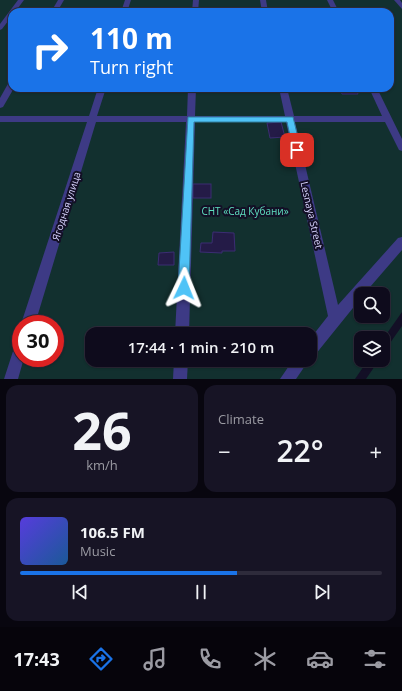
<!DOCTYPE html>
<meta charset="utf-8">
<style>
body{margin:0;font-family:"Open Sans",sans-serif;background:#171425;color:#f1f3f6;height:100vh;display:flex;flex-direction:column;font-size:15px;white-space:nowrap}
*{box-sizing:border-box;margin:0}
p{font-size:13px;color:#9b9ba3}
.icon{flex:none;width:22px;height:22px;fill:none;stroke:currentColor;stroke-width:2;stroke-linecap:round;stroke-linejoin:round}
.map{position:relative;height:379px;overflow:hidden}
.panel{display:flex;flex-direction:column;gap:6px;padding:6px;background:#08060f;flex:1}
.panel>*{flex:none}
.hud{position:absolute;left:8px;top:8px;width:386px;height:84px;border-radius:12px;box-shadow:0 1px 3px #0004,0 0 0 1px #2e2b3b;background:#1a73e8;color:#fff;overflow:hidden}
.controls{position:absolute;left:354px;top:287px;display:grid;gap:8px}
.controls a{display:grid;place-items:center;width:36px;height:36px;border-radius:8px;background:#0e0b1c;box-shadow:0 1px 3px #0004,0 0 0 1px #2e2b3b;font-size:20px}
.speed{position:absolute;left:12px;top:315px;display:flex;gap:8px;font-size:20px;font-weight:700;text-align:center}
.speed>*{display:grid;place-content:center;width:52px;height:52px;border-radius:50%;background:#0e0b1c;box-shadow:0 1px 3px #0004,0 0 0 1px #2e2b3b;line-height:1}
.speed .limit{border:6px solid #d22;background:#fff;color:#111}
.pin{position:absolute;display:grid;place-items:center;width:34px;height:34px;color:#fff;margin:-17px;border-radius:8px;box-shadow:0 2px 6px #0006}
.me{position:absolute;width:44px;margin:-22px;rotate:2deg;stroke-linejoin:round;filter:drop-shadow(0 0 3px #0008)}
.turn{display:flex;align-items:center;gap:14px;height:84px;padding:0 16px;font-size:18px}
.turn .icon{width:52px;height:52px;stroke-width:2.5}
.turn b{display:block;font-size:28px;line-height:34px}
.big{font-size:30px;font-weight:600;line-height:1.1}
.panel .tile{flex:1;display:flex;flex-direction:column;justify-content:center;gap:6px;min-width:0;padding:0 14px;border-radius:12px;background:#171425}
.panel .dial{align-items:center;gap:0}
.dial b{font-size:52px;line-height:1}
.song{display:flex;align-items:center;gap:12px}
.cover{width:48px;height:48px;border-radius:6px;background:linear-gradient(135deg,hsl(250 70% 55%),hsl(210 70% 35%))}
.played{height:4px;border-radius:2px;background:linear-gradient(90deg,#1a73e8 60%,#2e2b3b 60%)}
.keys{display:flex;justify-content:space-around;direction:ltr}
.heat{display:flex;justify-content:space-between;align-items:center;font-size:22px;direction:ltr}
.panel .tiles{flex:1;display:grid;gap:6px;grid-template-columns:1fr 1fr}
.tile:last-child{grid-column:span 2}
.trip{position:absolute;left:85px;top:327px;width:232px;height:40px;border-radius:12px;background:#0e0b1c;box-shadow:0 1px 3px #0004,0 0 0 1px #2e2b3b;font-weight:600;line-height:40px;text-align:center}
.tab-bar{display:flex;height:64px;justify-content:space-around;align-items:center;background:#06040b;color:#9b9ba3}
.tab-bar .icon{width:28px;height:28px}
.tab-bar .active{color:#1a73e8}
.tab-bar b{font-size:18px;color:#f1f3f6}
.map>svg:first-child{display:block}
.green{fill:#12302f;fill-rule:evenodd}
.building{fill:#241b47;stroke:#3b2d73}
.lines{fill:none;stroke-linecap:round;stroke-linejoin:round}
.minor{fill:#3d3a85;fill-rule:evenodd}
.route{fill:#4fc3f7;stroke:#337fa1}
.labels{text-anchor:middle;stroke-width:4;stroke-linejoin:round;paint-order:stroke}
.street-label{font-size:10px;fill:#d9d4ff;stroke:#130f26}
.park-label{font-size:10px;fill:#5fe0c0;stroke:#130f26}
</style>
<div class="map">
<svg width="402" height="379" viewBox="0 0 402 379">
<rect width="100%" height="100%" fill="#130f26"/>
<g class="green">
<path d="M 0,0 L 402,0 L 402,312 L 383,339 L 361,338 L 361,360 L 368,360 L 355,379 L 0,379 ZM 12,12 L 390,12 L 390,88 L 12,88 ZM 361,294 L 383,294 L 383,316 L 361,316 ZM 21,324 L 55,324 L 55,358 L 21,358 ZM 92,334 L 310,334 L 310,360 L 92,360 Z"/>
<path d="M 402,326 L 402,379 L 366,379 L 379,360 L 383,360 L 383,353 Z"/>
</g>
<g class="building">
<path d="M 340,89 L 356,89 L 358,94 L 342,94 Z"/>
<path d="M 281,122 L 285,137 L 270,138 L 267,123 Z"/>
<rect x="193" y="184" width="18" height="14"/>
<path d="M 213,232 L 234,233 L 235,251 L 222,251 L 222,253 L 200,252 L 201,243 L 212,243 Z"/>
<path d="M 174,252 L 174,265 L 158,265 L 159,253 Z"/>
</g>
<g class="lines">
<g class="minor">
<path d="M 18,0 L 24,0 L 15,12 L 12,12 L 12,16 L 2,29 L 0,30 L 0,24 Z"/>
<path d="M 58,0 L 64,0 L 57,12 L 51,12 Z"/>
<path d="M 125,0 L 131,0 L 127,12 L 121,12 Z"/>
<path d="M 193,0 L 199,0 L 198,12 L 192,12 Z"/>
<path d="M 260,0 L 266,0 L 268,12 L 262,12 Z"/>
<path d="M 327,0 L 333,0 L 339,12 L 333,12 Z"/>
<path d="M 394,0 L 400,0 L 402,3 L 402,9 Z"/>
<path d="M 9,82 L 12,82 L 12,88 L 14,88 L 3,107 L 0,108 L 0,98 Z"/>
<path d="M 98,88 L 106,88 L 97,116 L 187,116 L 188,88 L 196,88 L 195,116 L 285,116 L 279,88 L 287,88 L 294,116 L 382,116 L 369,88 L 377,88 L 402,139 L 402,151 L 399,150 L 385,122 L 295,122 L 338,305 L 398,238 L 402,237 L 402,250 L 364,294 L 361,294 L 361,298 L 315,355 L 310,357 L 310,339 L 328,316 L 286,122 L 195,122 L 189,334 L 175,334 L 186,122 L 96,122 L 35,324 L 21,324 L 87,122 L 0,122 L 0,116 L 89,116 Z"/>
<path d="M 21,340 L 21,358 L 24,358 L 18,379 L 4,379 L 16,342 Z"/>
<path d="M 174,360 L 188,360 L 187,379 L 173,379 Z"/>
<path d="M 293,360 L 309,360 L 296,379 L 280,379 Z"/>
</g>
</g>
<path class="route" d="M 188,117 L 293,117 L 301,150 L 297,153 L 293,150 L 287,122 L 194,122 L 189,288 L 188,292 L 184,294 L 180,292 L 178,288 Z"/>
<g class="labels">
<g class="street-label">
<text transform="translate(66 206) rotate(-72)" y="4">Ягодная улица</text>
<text transform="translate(312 215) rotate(77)" y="4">Lesnaya Street</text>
</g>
<g class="park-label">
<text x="245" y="215">СНТ «Сад Кубани»</text>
</g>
</g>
</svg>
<div class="controls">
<a><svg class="icon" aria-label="search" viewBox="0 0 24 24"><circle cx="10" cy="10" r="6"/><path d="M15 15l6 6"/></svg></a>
<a><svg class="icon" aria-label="layers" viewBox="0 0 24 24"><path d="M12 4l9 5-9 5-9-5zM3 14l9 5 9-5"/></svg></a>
</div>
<div class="speed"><div class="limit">30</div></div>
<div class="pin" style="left:297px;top:150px;background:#d93025"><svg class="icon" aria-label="arrive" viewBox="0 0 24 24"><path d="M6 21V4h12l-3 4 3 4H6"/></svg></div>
<svg class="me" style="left:184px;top:288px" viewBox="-20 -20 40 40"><path d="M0-17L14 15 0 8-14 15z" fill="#4fc3f7" stroke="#fff" stroke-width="4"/></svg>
<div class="trip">17:44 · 1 min · 210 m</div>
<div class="hud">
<div class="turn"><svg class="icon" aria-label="right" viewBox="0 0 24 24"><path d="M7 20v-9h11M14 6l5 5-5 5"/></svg><div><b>110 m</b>Turn right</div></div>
</div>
</div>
<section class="panel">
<div class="tiles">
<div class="tile dial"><b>26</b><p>km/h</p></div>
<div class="tile"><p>Climate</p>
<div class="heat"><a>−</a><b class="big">22°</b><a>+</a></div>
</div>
<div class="tile">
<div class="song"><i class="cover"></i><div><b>106.5 FM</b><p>Music</p></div></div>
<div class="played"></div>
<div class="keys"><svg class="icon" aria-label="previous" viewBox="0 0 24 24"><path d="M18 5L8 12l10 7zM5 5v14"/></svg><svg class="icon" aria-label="pause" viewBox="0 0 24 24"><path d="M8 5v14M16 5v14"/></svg><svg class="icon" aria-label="next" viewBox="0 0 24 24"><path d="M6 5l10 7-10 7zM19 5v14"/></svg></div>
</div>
</div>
</section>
<nav class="tab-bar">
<b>17:43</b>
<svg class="icon active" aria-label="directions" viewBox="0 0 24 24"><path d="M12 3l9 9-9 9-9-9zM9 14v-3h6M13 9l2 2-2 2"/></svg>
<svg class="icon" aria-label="music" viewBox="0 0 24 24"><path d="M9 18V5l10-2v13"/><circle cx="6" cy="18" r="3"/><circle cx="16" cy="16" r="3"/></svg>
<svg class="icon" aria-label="phone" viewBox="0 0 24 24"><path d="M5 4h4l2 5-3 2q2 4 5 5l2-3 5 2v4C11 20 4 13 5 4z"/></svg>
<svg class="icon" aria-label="climate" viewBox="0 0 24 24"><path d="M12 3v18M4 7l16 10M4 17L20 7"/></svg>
<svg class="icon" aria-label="car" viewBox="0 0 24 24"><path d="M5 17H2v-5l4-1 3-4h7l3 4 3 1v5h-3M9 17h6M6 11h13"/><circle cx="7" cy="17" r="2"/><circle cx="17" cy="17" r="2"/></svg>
<svg class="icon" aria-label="filters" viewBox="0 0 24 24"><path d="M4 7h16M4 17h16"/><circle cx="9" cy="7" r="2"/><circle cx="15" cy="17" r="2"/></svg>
</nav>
